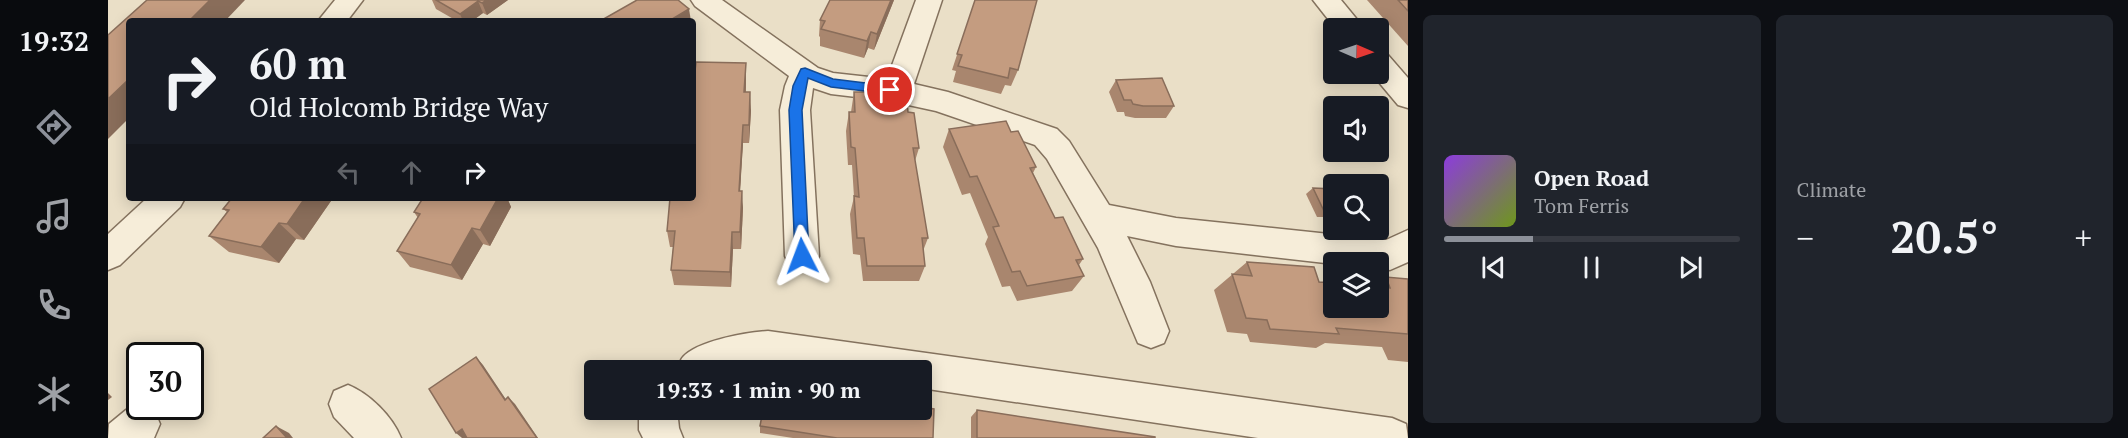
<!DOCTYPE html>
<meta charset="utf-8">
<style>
body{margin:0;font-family:"PT Serif",serif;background:#20242c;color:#f1f3f6;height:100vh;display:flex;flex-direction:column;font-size:22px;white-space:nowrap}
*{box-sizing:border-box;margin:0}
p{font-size:20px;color:#9ea1a6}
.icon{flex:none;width:33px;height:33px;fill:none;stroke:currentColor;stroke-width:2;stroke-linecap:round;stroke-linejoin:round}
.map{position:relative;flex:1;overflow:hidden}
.sheet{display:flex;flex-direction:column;gap:15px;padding:15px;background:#0d0f14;width:720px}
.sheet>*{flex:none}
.banner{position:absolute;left:18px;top:18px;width:570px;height:183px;border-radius:6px;box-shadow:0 3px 15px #0003;background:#171b24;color:#f1f3f6;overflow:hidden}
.needle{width:39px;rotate:92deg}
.fabs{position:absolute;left:1215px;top:18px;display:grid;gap:12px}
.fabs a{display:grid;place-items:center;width:66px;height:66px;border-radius:6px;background:#171b24;box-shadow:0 3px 15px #0003;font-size:30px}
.speed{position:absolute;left:18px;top:342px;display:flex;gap:12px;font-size:30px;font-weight:700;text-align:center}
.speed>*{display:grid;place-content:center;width:78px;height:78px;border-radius:50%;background:#171b24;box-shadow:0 3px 15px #0003;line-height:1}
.speed .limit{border:3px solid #111;border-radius:9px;background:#fff;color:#111}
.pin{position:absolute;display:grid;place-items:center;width:51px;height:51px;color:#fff;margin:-26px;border:3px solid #fff;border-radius:50%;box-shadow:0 2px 6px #0007}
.me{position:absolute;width:66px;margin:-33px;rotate:357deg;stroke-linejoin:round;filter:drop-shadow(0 0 4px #0008)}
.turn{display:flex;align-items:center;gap:21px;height:126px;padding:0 24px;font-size:27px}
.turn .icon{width:78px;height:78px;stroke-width:2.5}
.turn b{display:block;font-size:42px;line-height:51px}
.lanes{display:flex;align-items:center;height:57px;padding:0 24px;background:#0003;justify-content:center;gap:30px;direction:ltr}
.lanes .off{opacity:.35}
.big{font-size:45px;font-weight:800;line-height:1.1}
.sheet .widget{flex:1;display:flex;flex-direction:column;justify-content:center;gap:9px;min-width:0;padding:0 21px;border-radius:9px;background:#20242c}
.song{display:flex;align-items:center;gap:18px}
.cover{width:72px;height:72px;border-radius:9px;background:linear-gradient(135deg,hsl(270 70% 55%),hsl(80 70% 35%))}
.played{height:6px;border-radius:3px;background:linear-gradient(90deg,#8c9099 30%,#363941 30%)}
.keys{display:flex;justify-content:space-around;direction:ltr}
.heat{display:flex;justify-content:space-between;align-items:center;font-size:33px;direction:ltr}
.sheet .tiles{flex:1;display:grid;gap:15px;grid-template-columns:repeat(2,1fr)}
.trip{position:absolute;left:476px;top:360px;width:348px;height:60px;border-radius:6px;background:#171b24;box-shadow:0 3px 15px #0003;font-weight:800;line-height:60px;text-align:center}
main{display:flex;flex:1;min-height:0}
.menu{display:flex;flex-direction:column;width:108px;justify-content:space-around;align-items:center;background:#090b0e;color:#9ea1a6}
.menu .icon{width:42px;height:42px}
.menu .active{color:#8c9099}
.menu b{font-size:27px;color:#f1f3f6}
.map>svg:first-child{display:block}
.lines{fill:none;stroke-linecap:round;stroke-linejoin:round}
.minor-casing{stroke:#84725e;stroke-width:3}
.minor{fill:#f6edd9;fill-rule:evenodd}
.wall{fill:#a9866e}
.shaded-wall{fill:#896d5a}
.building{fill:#c49c80;stroke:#896d5a;stroke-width:1.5}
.route{fill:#1a73e8;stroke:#114b97;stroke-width:1.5}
</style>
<main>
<nav class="menu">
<b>19:32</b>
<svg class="icon active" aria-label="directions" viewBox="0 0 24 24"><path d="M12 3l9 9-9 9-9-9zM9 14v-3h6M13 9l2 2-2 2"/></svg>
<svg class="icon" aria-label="music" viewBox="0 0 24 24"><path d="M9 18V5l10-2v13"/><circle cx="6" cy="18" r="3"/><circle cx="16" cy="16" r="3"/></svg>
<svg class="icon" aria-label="phone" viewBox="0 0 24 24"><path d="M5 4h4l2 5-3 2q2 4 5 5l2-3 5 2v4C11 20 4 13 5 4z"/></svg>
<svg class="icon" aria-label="climate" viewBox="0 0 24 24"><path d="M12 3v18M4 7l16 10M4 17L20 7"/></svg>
</nav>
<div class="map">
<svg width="1300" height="438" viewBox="0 0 1300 438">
<rect width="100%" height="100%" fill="#eadfc7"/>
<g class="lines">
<g class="minor-casing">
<g id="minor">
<path d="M 227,0 L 255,0 L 239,21 L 210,21 Z"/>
<path d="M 583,0 L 614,0 L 710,68 L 725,73 L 779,79 L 808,0 L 834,0 L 806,84 L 840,92 L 949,129 L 961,141 L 1001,205 L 1068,218 L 1278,240 L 1300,230 L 1300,262 L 1282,270 L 1270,268 L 1270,262 L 1226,264 L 1068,246 L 1019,236 L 1042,282 L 1061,331 L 1056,343 L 1043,348 L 1030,343 L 990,248 L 939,159 L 927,145 L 828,111 L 782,101 L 723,94 L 705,88 L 702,110 L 711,256 L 706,266 L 694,271 L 682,266 L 677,256 L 672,110 L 677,86 L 681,76 L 587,6 Z"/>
<path d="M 1205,0 L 1233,0 L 1256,28 L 1227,28 Z"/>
<path d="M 1270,52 L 1280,55 L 1300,78 L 1300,108 L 1290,105 L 1264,74 L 1270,74 Z"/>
<path d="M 39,198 L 77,198 L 72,207 L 12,265 L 0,270 L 0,234 Z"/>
<path d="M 660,331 L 1284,418 L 1298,424 L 1300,438 L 1150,438 L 813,388 L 813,370 L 695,370 L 660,365 L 624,370 L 569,370 C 571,367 572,360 575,357 C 589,341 639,332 660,331 Z"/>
<path d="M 240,385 C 262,394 284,416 293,438 L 246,438 L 226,417 L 221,404 L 226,391 Z"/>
<path d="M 32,405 L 46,410 L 52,424 L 46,438 L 0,438 L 1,424 L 18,410 Z"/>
<path d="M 531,410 L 569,410 L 571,428 L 575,438 L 535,438 L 531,430 Z"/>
</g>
</g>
<use href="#minor" class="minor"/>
</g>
<g class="wall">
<path d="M 324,0 L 400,0 L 379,15 L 375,13 L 364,21 L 349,21 L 328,9 Z"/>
<path d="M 786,0 L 766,50 L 760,48 L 756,58 L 712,46 L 712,37 L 711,36 L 712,20 Z"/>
<path d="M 867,0 L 910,70 L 903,86 L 897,85 L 893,94 L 845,82 L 848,71 L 844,70 Z"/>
<path d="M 1259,0 L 1300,0 L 1300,46 Z"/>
<path d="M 638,63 L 638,92 L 643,111 L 641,143 L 635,143 L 632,191 L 635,208 L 633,249 L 625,249 L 623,287 L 566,285 L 563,270 L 565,247 L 562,247 L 559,231 L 585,198 Z"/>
<path d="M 1008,80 L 1066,106 L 1058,118 L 1027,118 L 1017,116 L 1016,112 L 1009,112 L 1001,92 Z"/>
<path d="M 746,92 L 800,112 L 811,148 L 807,161 L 820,238 L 815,251 L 817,266 L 811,281 L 755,281 L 752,255 L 745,254 L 742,214 L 746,197 L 744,165 L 740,165 L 738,131 L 741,112 L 743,112 Z"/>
<path d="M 841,129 L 903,132 L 928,167 L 925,173 L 947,218 L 975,259 L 971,265 L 976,276 L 964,291 L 909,301 L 902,286 L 894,287 L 877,244 L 880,237 L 862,193 L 854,195 L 835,147 Z"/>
<path d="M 1205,188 L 1226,189 L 1226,217 L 1209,217 L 1198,194 Z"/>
<path d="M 124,198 L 225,198 L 196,240 L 188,239 L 171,263 L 121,252 L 101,236 L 119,212 L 115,209 Z"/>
<path d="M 400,200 L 403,207 L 382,246 L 375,244 L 354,280 L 302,267 L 289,251 L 310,218 L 306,212 Z"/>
<path d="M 1139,262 L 1211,282 L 1270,308 L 1270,282 L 1278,277 L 1300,279 L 1300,362 L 1280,360 L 1274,347 L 1217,343 L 1208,348 L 1142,342 L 1139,334 L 1119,332 L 1106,290 Z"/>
<path d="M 869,410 L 1047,438 L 863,438 L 863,417 Z"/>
<path d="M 652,426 L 825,438 L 685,438 L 652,433 Z"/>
</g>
<g class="shaded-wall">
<path d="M 102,0 L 137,0 L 117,21 L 81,21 Z"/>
<path d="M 379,0 L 400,0 L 379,15 L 374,3 Z"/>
<path d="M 783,0 L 786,0 L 766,50 L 769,34 Z"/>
<path d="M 370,1 L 375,13 L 364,21 L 355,21 L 352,14 Z"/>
<path d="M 581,9 L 583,21 L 561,21 Z"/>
<path d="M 763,32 L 760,48 L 756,58 L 759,41 Z"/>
<path d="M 638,63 L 638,82 L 637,110 L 636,92 Z"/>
<path d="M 21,79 L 21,118 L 0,139 L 0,99 Z"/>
<path d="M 642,92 L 643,111 L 641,143 L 641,125 Z"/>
<path d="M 635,125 L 635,143 L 631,208 L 631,191 Z"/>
<path d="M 634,191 L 635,208 L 633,249 L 632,232 Z"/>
<path d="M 197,198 L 225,198 L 196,240 L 179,224 Z"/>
<path d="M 390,198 L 401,198 L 400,200 L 403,207 L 382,246 L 372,230 Z"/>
<path d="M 171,223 L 188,239 L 171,263 L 153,247 Z"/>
<path d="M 364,228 L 375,244 L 354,280 L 343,265 Z"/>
<path d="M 624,232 L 625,249 L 623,287 L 622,272 Z"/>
<path d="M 368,357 L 375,365 L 403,407 L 397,400 Z"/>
<path d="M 0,393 L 4,397 L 0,400 Z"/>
<path d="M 400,397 L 407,404 L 430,438 L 429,438 Z"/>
<path d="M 168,426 L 181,433 L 185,438 L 179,438 Z"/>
<path d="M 354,429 L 359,438 L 354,438 L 348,433 Z"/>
</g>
<g class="building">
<path d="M 39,0 L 102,0 L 81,21 L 21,21 L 21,79 L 0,99 L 0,35 Z"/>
<path d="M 328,0 L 379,0 L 374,3 L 370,1 L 352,14 Z"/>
<path d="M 529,0 L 570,0 L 581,9 L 561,21 L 492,21 Z"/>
<path d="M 722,0 L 783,0 L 769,34 L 763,32 L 759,41 L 713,29 L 717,21 L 712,20 Z"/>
<path d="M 867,0 L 929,0 L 910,70 L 902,68 L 900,78 L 850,66 L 854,55 L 849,54 Z"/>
<path d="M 1290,0 L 1300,0 L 1300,11 Z"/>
<path d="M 588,62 L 638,63 L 636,92 L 642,92 L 641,125 L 635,125 L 631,191 L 634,191 L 632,232 L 624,232 L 622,272 L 563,270 L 567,231 L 559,231 L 562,198 L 585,198 L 585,90 Z"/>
<path d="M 1054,78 L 1066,106 L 1035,106 L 1025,104 L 1023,100 L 1016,100 L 1008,80 Z"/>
<path d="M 746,92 L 798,92 L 800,112 L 806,113 L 811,148 L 805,148 L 820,238 L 814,238 L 817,266 L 759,266 L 756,238 L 749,238 L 746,196 L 751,197 L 747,148 L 743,147 L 741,112 L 747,112 Z"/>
<path d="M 898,121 L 903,132 L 910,131 L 928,167 L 922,168 L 947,218 L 955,217 L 975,259 L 968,260 L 976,276 L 919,286 L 912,271 L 904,272 L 885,227 L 891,226 L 869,176 L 862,177 L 841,129 Z"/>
<path d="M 1205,188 L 1226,189 L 1226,211 L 1216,211 Z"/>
<path d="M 124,198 L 197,198 L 179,224 L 171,223 L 153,247 L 101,236 L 121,210 L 115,209 Z"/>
<path d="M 315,198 L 390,198 L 372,230 L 364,228 L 343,265 L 289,251 L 312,214 L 306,212 Z"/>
<path d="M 1139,262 L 1206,267 L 1211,282 L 1226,283 L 1226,308 L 1270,308 L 1270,287 L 1282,288 L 1278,277 L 1300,279 L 1300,334 L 1228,328 L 1231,334 L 1162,329 L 1159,320 L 1138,318 L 1124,274 L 1144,276 Z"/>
<path d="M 368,357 L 397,400 L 400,397 L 429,438 L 359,438 L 354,429 L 348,433 L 321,389 Z"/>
<path d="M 813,407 L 826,409 L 825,438 L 729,438 L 652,426 L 655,410 L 813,410 Z"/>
<path d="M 869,410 L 1047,437 L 1047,438 L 869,438 Z"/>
<path d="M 168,426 L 179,438 L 155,438 Z"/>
</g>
<path class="route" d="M 697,68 L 725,79 L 782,86 L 788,90 L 782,94 L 723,87 L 700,78 L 694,110 L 701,256 L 699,260 L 689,260 L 687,256 L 681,110 L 685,86 L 693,69 Z"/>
</svg>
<div class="fabs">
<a><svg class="needle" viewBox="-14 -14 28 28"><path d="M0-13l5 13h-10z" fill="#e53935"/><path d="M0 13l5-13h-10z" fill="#9ea1a6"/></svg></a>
<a><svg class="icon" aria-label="sound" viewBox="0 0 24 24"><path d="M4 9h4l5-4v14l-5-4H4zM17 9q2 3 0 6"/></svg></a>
<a><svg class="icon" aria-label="search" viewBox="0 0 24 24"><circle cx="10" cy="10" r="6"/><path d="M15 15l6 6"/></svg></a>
<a><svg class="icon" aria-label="layers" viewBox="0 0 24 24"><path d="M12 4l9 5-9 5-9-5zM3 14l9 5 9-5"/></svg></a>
</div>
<div class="speed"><div class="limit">30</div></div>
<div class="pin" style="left:782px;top:90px;background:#d93025"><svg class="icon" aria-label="arrive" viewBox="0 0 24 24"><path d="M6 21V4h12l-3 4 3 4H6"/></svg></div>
<svg class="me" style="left:694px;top:256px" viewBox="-20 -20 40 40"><path d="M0-17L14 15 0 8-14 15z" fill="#1a73e8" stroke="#fff" stroke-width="4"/></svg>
<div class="trip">19:33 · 1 min · 90 m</div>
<div class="banner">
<div class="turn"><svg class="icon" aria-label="right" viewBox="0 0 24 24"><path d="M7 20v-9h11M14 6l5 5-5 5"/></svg><div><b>60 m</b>Old Holcomb Bridge Way</div></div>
<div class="lanes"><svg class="icon off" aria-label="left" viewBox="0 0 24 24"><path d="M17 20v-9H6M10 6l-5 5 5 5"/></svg><svg class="icon off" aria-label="ahead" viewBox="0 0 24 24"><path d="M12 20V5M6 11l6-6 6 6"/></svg><svg class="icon" aria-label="right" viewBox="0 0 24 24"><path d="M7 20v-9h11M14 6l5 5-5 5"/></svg></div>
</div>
</div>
<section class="sheet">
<div class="tiles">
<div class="widget">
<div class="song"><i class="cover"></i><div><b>Open Road</b><p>Tom Ferris</p></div></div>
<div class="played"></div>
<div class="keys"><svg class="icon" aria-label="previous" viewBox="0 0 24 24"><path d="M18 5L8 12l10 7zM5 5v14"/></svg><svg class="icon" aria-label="pause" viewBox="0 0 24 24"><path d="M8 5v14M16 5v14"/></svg><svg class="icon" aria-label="next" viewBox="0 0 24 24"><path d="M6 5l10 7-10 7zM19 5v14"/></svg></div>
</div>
<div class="widget"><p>Climate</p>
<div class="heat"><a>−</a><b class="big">20.5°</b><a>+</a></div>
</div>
</div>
</section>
</main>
